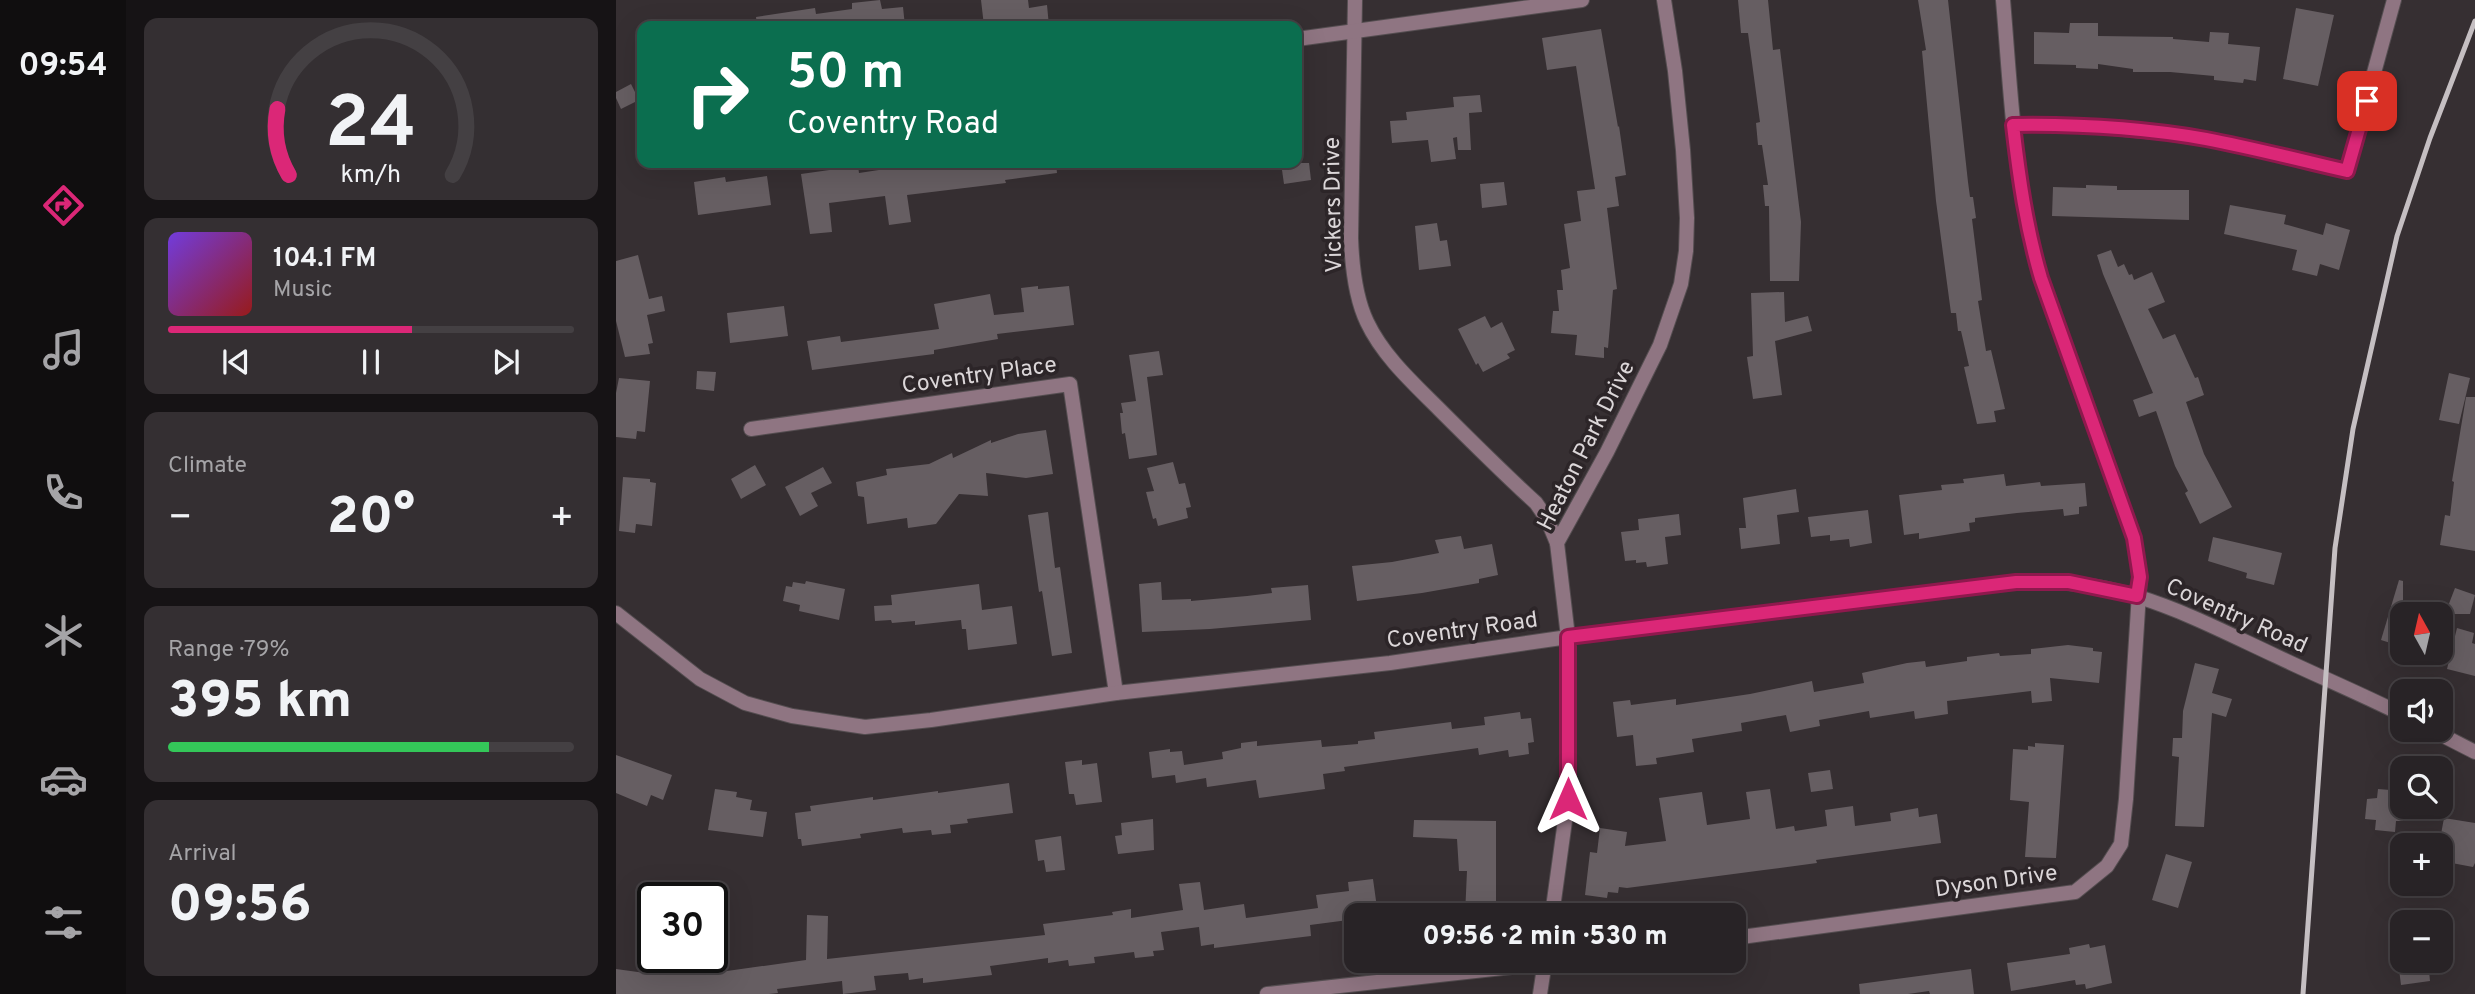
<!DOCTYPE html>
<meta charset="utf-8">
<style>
body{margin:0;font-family:Overpass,sans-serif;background:#342f32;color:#f1f3f6;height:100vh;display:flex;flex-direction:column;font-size:26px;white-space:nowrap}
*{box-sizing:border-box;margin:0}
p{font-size:23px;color:#a5a4a7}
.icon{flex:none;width:38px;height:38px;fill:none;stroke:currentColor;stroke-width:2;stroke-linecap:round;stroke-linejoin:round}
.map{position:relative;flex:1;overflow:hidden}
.side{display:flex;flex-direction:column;gap:18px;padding:18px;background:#161315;width:490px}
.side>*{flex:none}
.hud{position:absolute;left:21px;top:21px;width:665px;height:147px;border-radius:14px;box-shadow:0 7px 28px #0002,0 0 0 2px #444043;background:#0b6e4f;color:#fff;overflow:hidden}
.needle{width:46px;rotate:352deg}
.buttons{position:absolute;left:1774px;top:602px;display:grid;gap:14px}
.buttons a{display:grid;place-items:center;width:63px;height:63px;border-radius:14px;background:#282326;box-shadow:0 7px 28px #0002,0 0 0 2px #444043;font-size:35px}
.speed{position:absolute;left:21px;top:882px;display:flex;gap:14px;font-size:35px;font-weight:700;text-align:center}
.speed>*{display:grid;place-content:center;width:91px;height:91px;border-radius:50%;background:#282326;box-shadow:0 7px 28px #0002,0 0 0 2px #444043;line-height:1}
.speed .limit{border:4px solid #111;border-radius:10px;background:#fff;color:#111}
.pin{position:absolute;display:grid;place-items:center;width:60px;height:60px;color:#fff;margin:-30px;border-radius:14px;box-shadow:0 4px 10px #0006}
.me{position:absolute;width:77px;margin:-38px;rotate:0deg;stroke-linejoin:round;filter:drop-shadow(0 0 5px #0008)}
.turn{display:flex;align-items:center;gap:24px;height:147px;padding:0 35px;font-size:32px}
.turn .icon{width:91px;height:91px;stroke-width:2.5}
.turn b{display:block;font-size:49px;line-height:60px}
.big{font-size:52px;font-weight:800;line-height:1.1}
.side .widget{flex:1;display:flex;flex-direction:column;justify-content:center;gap:10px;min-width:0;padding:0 24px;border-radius:14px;background:#342f32}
.side .dial{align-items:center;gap:0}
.dial svg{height:182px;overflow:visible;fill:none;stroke:#444043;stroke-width:7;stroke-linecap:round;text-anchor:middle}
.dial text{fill:#f1f3f6;stroke:none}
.song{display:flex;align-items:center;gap:21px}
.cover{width:84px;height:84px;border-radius:10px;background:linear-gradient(135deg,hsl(260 70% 55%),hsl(0 70% 35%))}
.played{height:7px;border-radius:4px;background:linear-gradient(90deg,#db2777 60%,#444043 60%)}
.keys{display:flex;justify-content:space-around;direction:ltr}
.heat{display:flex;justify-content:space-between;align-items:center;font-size:38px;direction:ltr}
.charge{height:10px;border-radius:5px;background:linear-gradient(90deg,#34c759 79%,#444043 0)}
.trip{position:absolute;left:728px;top:903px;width:402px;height:70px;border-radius:14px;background:#282326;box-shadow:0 7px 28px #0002,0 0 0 2px #444043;font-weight:800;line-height:70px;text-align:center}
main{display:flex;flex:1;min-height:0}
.menu{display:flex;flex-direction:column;width:126px;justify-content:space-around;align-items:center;background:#100e0f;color:#a5a4a7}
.menu .icon{width:49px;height:49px}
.menu .active{color:#db2777}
.menu b{font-size:32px;color:#f1f3f6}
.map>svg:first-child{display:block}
.building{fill:#665e62}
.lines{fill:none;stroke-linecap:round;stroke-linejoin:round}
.minor-casing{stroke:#544d50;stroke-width:16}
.minor{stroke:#8f7582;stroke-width:14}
.rail{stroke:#c5bfc2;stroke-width:5}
.route-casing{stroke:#8e194d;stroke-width:18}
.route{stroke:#db2777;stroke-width:12}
.labels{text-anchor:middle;stroke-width:7;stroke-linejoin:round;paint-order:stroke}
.street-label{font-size:23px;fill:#dbd6d8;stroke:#2c2528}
</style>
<main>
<nav class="menu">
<b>09:54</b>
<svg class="icon active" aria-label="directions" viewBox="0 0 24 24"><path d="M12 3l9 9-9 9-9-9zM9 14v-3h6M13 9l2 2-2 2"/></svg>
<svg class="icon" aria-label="music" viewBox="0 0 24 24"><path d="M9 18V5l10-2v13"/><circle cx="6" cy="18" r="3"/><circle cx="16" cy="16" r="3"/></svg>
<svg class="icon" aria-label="phone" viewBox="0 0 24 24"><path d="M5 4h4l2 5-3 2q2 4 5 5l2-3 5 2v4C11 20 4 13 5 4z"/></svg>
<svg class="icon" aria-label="climate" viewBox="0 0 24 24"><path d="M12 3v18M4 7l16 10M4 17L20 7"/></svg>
<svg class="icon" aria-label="car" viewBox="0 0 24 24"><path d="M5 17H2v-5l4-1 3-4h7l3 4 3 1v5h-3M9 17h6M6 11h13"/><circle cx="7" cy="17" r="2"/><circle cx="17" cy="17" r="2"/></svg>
<svg class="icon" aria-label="filters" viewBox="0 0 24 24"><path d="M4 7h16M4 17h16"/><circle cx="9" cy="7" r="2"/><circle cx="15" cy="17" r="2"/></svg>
</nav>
<section class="side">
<div class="widget dial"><svg viewBox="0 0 100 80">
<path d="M14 69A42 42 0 1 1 86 69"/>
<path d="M14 69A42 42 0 0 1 9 40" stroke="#db2777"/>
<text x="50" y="56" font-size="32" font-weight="700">24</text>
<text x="50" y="72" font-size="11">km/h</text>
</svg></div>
<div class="widget">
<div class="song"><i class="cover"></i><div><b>104.1 FM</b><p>Music</p></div></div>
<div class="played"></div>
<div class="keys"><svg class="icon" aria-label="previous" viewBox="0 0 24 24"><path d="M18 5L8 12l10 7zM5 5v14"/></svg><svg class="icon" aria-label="pause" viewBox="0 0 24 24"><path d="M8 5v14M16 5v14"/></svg><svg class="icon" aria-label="next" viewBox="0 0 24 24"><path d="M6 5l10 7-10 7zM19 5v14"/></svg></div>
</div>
<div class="widget"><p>Climate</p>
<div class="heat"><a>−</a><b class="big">20°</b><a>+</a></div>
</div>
<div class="widget"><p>Range · 79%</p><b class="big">395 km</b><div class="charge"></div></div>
<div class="widget"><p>Arrival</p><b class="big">09:56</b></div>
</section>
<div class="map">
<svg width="1859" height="994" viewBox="0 0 1859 994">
<rect width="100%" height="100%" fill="#362f32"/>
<g class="building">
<path d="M 264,0 L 266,9 L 287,7 L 289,26 L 141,26 L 140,17 L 199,8 L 200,14 L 236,9 L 236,3 Z"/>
<path d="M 365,0 L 412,0 L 413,8 L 431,5 L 433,26 L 368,26 Z"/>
<path d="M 1122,0 L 1152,0 L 1157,50 L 1164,49 L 1185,222 L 1183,281 L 1154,281 L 1153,206 L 1149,206 L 1147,185 L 1152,185 L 1146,145 L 1142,145 L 1140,123 L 1144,122 L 1132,33 L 1125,33 Z"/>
<path d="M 1302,0 L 1332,0 L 1352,182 L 1354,197 L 1357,197 L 1360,218 L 1356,219 L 1366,300 L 1362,301 L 1370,351 L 1375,350 L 1389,409 L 1378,411 L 1380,422 L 1361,424 L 1348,367 L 1353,366 L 1345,331 L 1342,331 L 1340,313 L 1335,313 L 1320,201 L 1306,51 L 1310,50 Z"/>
<path d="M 1680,8 L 1718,15 L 1702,86 L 1667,79 Z"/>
<path d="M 1454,23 L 1482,23 L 1482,36 L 1557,37 L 1557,39 L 1593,42 L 1594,32 L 1613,33 L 1612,44 L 1644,47 L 1640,81 L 1628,79 L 1627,83 L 1598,80 L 1598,76 L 1554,72 L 1517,72 L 1517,69 L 1482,64 L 1482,69 L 1460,68 L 1460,65 L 1418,64 L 1418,32 L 1453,33 Z"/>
<path d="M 985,29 L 1002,127 L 1003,126 L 1010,175 L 999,177 L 1003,206 L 991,208 L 1001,289 L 997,290 L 992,348 L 988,347 L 988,358 L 959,355 L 961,335 L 935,333 L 937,311 L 943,311 L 941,290 L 947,290 L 945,270 L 954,268 L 948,224 L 965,221 L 961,191 L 979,189 L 960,66 L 931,70 L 926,38 Z"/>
<path d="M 15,84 L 23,100 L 5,109 L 0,98 L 0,92 Z"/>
<path d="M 864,95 L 866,112 L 853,113 L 855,150 L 842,150 L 841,137 L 837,138 L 840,159 L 815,162 L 812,140 L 776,143 L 774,121 L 791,120 L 790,112 L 838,107 L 837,97 Z"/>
<path d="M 284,163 L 440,163 L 441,173 L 389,180 L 390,183 L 291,195 L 295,222 L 273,225 L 269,196 L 213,203 L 216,232 L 194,234 L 185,174 L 242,166 L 243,173 L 276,168 L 284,165 Z"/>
<path d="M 665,163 L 693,163 L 695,180 L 668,184 Z"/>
<path d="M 151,176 L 155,205 L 82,215 L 78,182 L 109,177 L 110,182 Z"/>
<path d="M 888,182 L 891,205 L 866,208 L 864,184 Z"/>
<path d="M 1470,185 L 1501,186 L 1501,190 L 1573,190 L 1573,220 L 1436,216 L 1437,187 L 1470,188 Z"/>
<path d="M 1614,205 L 1670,215 L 1668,224 L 1707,235 L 1710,223 L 1734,230 L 1723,270 L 1704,264 L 1701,276 L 1676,270 L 1681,250 L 1608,234 Z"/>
<path d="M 821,223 L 824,241 L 831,240 L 835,266 L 803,270 L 799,226 Z"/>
<path d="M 1495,250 L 1502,267 L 1508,264 L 1513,275 L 1516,274 L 1518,280 L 1536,272 L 1549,302 L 1532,309 L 1547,339 L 1559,334 L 1579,378 L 1582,377 L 1588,395 L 1570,402 L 1588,454 L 1616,507 L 1584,524 L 1569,493 L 1572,491 L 1559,466 L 1540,411 L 1523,417 L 1517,400 L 1537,393 L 1487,274 L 1481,255 Z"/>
<path d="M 22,255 L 33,299 L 46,296 L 49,311 L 31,315 L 37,343 L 32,344 L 34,354 L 9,357 L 0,321 L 0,261 Z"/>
<path d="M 422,286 L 422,289 L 453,286 L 458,325 L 381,334 L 382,339 L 318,350 L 318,354 L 196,370 L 191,341 L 224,336 L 225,342 L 323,329 L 318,304 L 374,294 L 378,315 L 408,312 L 405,288 Z"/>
<path d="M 1168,292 L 1169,322 L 1192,316 L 1196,331 L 1159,341 L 1166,395 L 1137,399 L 1131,357 L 1137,356 L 1135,293 Z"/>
<path d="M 168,306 L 172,336 L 114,343 L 111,313 Z"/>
<path d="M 869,316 L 875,328 L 886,322 L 899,350 L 891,354 L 894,358 L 867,372 L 862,363 L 860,365 L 842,329 Z"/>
<path d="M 543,351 L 547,375 L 531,377 L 541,455 L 513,459 L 509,433 L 506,434 L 504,413 L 507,413 L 505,403 L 520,401 L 513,355 Z"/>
<path d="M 81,371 L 100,372 L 98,391 L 80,389 Z"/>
<path d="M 1833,373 L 1854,378 L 1843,424 L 1823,420 Z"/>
<path d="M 3,378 L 34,381 L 29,432 L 21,431 L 20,439 L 0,437 L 0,393 Z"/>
<path d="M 1850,397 L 1859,397 L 1859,551 L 1824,545 L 1829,515 L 1834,516 L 1838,482 L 1836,481 Z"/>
<path d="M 430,430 L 437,474 L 410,478 L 370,473 L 372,496 L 343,494 L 320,524 L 292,528 L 291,518 L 251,524 L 248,497 L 242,496 L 240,482 L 271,475 L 270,469 L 313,464 L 336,453 L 337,458 L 375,440 L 375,443 L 402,434 Z"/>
<path d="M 557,462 L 563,484 L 569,483 L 575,507 L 570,508 L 572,518 L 542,526 L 540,518 L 537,519 L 530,492 L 538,491 L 531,468 Z"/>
<path d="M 139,465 L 150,485 L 125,499 L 115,479 Z"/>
<path d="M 207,467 L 216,483 L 195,493 L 202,506 L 184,516 L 169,487 Z"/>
<path d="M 1388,474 L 1390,486 L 1424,482 L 1425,486 L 1469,483 L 1471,506 L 1463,507 L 1463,514 L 1448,516 L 1447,509 L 1401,513 L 1359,518 L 1359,522 L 1353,523 L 1354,531 L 1303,539 L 1303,533 L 1288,535 L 1283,495 L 1326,490 L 1325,485 L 1348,483 L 1347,479 Z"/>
<path d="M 7,477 L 34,479 L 34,482 L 40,483 L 36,526 L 20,524 L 19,533 L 3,531 Z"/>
<path d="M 1180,489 L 1183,512 L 1161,515 L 1164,544 L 1125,549 L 1123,528 L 1130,528 L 1127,498 Z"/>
<path d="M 1252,510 L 1256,543 L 1234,547 L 1233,539 L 1214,541 L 1214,535 L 1195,537 L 1192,517 Z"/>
<path d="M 432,512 L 439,568 L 444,567 L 456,653 L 436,656 L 426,591 L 423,592 L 412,515 Z"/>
<path d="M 1063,514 L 1065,535 L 1049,537 L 1052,564 L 1031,567 L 1030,562 L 1020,563 L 1020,560 L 1009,561 L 1005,532 L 1023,530 L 1022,519 Z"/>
<path d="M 845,536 L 848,549 L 876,544 L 882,575 L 863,579 L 863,583 L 806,593 L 741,601 L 736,566 L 776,562 L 823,553 L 819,540 Z"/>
<path d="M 1597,537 L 1666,553 L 1658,585 L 1630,578 L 1631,573 L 1592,561 Z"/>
<path d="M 1783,580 L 1787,581 L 1787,647 L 1765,640 Z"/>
<path d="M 190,581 L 229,589 L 223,620 L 183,611 L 184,605 L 167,601 L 170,586 L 176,587 L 177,582 L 189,584 Z"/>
<path d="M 545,582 L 546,600 L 575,599 L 575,601 L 631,596 L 656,593 L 655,588 L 692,585 L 695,620 L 594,629 L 526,632 L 523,584 Z"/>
<path d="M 363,584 L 366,610 L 396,606 L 401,644 L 352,650 L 350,629 L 346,629 L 345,620 L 299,625 L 299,621 L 276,623 L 275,620 L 259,621 L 258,606 L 276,605 L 275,595 Z"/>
<path d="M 1839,588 L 1859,595 L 1854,614 L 1829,614 Z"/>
<path d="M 1841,628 L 1858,633 L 1856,643 L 1859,644 L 1859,676 L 1831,669 Z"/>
<path d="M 1452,645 L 1477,648 L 1477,651 L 1486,652 L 1483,683 L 1434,678 L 1436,701 L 1416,703 L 1415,691 L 1331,701 L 1332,714 L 1299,719 L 1298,711 L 1254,718 L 1253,711 L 1203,720 L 1204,726 L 1174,732 L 1170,715 L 1125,723 L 1126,731 L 1076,739 L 1078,752 L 1040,758 L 1041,764 L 1020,766 L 1017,735 L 1001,737 L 997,702 L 1014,700 L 1015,705 L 1060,699 L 1060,705 L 1134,694 L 1196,681 L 1198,692 L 1248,683 L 1246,673 L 1291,663 L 1309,661 L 1310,667 L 1351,661 L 1351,657 L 1383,653 L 1384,656 L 1415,654 L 1415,649 Z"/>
<path d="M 1579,663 L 1603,669 L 1596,693 L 1616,699 L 1610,717 L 1596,713 L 1588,827 L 1559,826 L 1563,757 L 1556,756 L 1557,738 L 1566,738 L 1567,711 Z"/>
<path d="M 904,712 L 905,719 L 915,718 L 918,742 L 912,743 L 913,754 L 893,757 L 892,750 L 863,755 L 862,748 L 728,767 L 729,771 L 707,774 L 709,789 L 643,798 L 640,780 L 591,787 L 590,778 L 560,783 L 559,775 L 536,778 L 533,752 L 554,749 L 554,752 L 566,751 L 568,765 L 607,759 L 606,752 L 625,748 L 625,743 L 641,741 L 641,746 L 705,740 L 706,747 L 742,744 L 742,741 L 759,739 L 758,732 L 835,722 L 836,729 L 869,725 L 868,717 Z"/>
<path d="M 1419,743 L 1448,745 L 1440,858 L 1409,857 L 1413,802 L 1394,800 L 1397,749 L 1412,750 L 1412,746 L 1419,747 Z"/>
<path d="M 0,755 L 56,775 L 47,800 L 35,795 L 31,806 L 0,793 Z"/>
<path d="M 466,760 L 466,765 L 481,763 L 486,802 L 460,805 L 458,794 L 453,794 L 449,762 Z"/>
<path d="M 1214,770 L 1217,789 L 1195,792 L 1192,773 Z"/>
<path d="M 393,783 L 397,813 L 351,819 L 352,823 L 334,825 L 335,833 L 316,835 L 315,830 L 287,833 L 286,828 L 244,834 L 245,838 L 186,846 L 185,839 L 182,839 L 179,813 L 195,811 L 194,806 L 257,797 L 257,800 L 322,791 L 322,793 Z"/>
<path d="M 99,789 L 121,792 L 120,797 L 136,800 L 134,810 L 151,812 L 147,837 L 92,830 Z"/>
<path d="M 1154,789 L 1160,829 L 1178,826 L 1179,831 L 1211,826 L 1209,810 L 1237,806 L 1239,826 L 1275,821 L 1274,813 L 1302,808 L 1303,817 L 1321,814 L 1325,843 L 1200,860 L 1201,863 L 1148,870 L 1011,888 L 1003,887 L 1002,893 L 992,892 L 991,898 L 969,895 L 974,852 L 981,853 L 984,828 L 1011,832 L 1009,846 L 1050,841 L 1043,798 L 1086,792 L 1091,825 L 1134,819 L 1130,792 Z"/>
<path d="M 1762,789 L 1787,791 L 1787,821 L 1780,821 L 1779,832 L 1759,830 L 1760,820 L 1749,819 L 1751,799 L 1761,798 Z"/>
<path d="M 1828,818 L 1859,823 L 1859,863 L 1857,867 L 1825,861 L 1825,845 L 1823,845 Z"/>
<path d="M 537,819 L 538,850 L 502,854 L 499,836 L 506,835 L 505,823 Z"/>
<path d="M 798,820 L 880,821 L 880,915 L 849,915 L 851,871 L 843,871 L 841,839 L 797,837 Z"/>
<path d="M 445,836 L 449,870 L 430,872 L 428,860 L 422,861 L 419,840 Z"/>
<path d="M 1550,854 L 1576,862 L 1562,908 L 1536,900 Z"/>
<path d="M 757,879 L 762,915 L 740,915 L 740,919 L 694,925 L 695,936 L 598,948 L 598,944 L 585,946 L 583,927 L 545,932 L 548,950 L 537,951 L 538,956 L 519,958 L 518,952 L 478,957 L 479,963 L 453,966 L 452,960 L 432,963 L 432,958 L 374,966 L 376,975 L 307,983 L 307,978 L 293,980 L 292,973 L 258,976 L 260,990 L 227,994 L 226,981 L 161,989 L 162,993 L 153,994 L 0,994 L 0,969 L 29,973 L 32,957 L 47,957 L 47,961 L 94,958 L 94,967 L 110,966 L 111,971 L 190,960 L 191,915 L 212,916 L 211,959 L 429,935 L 427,924 L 497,915 L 496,912 L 515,909 L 515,918 L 567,910 L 563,884 L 584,882 L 588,910 L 628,904 L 630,918 L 702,908 L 700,895 L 733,891 L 732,882 Z"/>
<path d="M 1473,944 L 1474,948 L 1489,945 L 1496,983 L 1470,989 L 1469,984 L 1460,985 L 1459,980 L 1395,991 L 1391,963 L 1454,954 L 1453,948 Z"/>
<path d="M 1782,961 L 1812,961 L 1814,981 L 1785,985 Z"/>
<path d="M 1355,969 L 1358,994 L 1314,994 L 1313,991 L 1292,994 L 1244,994 L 1243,984 Z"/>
</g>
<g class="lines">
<g class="minor-casing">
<g id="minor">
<path d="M 739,0 L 735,238 C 736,266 739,297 751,322 C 767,356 797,383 823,409 C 855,441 887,473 920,503 L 931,519 L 941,543"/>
<path d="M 681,39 L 966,0"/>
<path d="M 1397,125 C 1461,124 1527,129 1590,139 C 1637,148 1684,160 1731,171 L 1778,0"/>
<path d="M 135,429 L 454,384 L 500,693"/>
<path d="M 0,613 L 84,679 L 129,703 L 176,716 L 249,727 L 315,720 L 500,693 L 774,663 L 952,637 L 1400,582 C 1503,576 1570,614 1660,656 C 1702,676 1745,694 1787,715"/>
<path d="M 1816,730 L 1859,752"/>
<path d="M 936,915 L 952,799 L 952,637 L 941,543 L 991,452 L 1044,345 L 1065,284 L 1070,251 L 1071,218 L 1067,150 L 1059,71 L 1048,0"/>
<path d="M 1118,938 L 1459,892 L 1491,866 L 1505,844 L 1510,799 L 1524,577 L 1518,538 L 1425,278 C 1398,188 1395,93 1387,0"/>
<path d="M 651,994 L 951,961"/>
<path d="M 924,994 L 929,961"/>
</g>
</g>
<use href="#minor" class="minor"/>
<path class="rail" d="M 1687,994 L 1719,548 L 1737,429 L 1781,236 L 1814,138 L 1859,21"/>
</g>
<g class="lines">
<g class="route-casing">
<path id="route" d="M 952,799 L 952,637 L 1400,582 L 1453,582 L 1521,596 L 1524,577 L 1518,538 L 1425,278 C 1410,227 1403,177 1397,125 C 1461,124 1527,128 1590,139 C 1637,148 1684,160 1731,171 L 1751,101"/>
</g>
<use href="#route" class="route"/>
</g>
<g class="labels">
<g class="street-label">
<text transform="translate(716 205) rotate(-91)" y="8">Vickers Drive</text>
<text transform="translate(363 374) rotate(-8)" y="8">Coventry Place</text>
<text transform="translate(969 445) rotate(-63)" y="8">Heaton Park Drive</text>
<text transform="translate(1621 615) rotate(24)" y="8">Coventry Road</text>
<text transform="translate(846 629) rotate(-8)" y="8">Coventry Road</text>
<text transform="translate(1380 880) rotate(-8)" y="8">Dyson Drive</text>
</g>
</g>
</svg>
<div class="buttons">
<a><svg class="needle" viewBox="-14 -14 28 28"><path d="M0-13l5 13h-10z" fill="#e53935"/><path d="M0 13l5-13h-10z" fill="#a5a4a7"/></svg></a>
<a><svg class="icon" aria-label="sound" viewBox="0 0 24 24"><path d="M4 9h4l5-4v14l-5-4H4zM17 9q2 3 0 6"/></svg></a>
<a><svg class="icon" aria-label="search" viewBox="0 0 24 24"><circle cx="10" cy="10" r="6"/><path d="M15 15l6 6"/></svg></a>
<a>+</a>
<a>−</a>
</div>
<div class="speed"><div class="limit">30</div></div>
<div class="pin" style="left:1751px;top:101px;background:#d93025"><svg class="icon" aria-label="arrive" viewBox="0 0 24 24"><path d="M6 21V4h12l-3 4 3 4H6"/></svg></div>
<svg class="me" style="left:952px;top:799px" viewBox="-20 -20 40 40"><path d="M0-17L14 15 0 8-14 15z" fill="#db2777" stroke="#fff" stroke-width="4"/></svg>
<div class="trip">09:56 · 2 min · 530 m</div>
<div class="hud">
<div class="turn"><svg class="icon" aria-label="right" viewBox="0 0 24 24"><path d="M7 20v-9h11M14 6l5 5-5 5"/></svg><div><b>50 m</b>Coventry Road</div></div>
</div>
</div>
</main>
